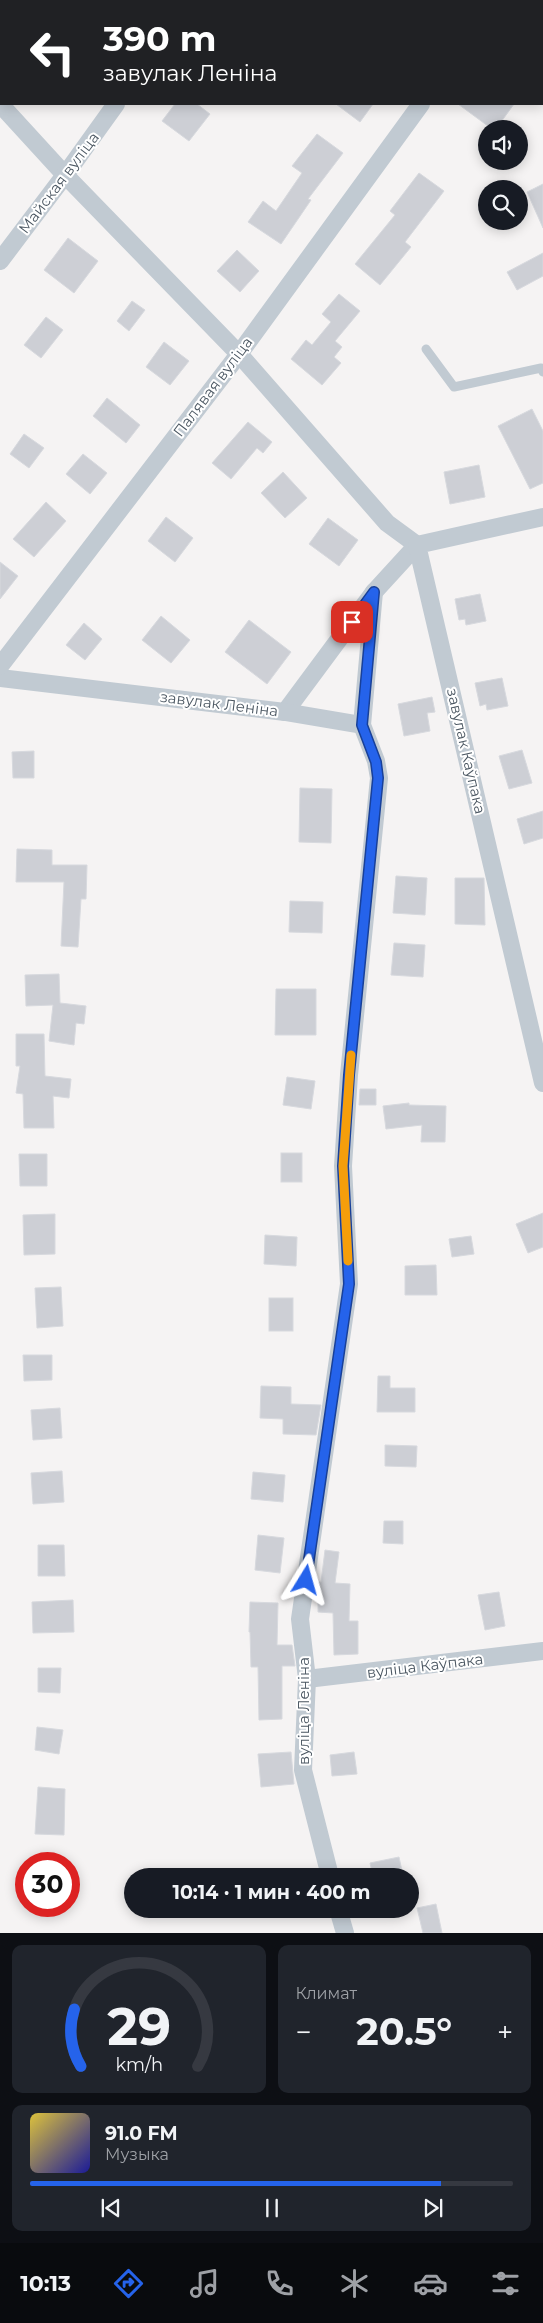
<!DOCTYPE html>
<html lang="ru">
<meta charset="utf-8">
<style>
body{margin:0;font-family:Montserrat,sans-serif;background:#20242c;color:#f1f3f6;height:100vh;display:flex;flex-direction:column;font-size:19px;white-space:nowrap}
*{box-sizing:border-box;margin:0}
p{font-size:16px;color:#9ea1a6}
.icon{flex:none;width:28px;height:28px;fill:none;stroke:currentColor;stroke-width:2;stroke-linecap:round;stroke-linejoin:round}
.map{position:relative;height:1933px;overflow:hidden}
.side{display:flex;flex-direction:column;gap:12px;padding:12px;background:#0d0f14;flex:1}
.side>*{flex:none}
.top-card{position:absolute;left:0px;top:0px;width:544px;height:105px;box-shadow:0 2px 12px #0003;background:#202124;color:#fff;overflow:hidden}
.fabs{position:absolute;left:478px;top:120px;display:grid;gap:10px}
.fabs a{display:grid;place-items:center;width:50px;height:50px;border-radius:50%;background:#171b24;box-shadow:0 2px 12px #0003;font-size:25px}
.speed{position:absolute;left:15px;top:1852px;display:flex;gap:10px;font-size:25px;font-weight:700;text-align:center}
.speed>*{display:grid;place-content:center;width:65px;height:65px;border-radius:50%;background:#171b24;box-shadow:0 2px 12px #0003;line-height:1}
.speed .limit{border:8px solid #d22;background:#fff;color:#111}
.pin{position:absolute;display:grid;place-items:center;width:42px;height:42px;color:#fff;margin:-21px;border-radius:10px;box-shadow:0 2px 8px #0006}
.me{position:absolute;width:55px;margin:-28px;rotate:8deg;stroke-linejoin:round;filter:drop-shadow(0 0 4px #0008)}
.turn{display:flex;align-items:center;gap:18px;height:105px;padding:0 20px;font-size:22px}
.turn .icon{width:65px;height:65px;stroke-width:2.5}
.turn b{display:block;font-size:35px;line-height:42px}
.big{font-size:38px;font-weight:700;line-height:1.1}
.side .widget{flex:1;display:flex;flex-direction:column;justify-content:center;gap:8px;min-width:0;padding:0 18px;border-radius:10px;background:#20242c}
.side .dial{align-items:center;gap:0}
.dial svg{height:130px;overflow:visible;fill:none;stroke:#363941;stroke-width:7;stroke-linecap:round;text-anchor:middle}
.dial text{fill:#f1f3f6;stroke:none}
.song{display:flex;align-items:center;gap:15px}
.cover{width:60px;height:60px;border-radius:8px;background:linear-gradient(135deg,hsl(50 70% 55%),hsl(240 70% 35%))}
.played{height:5px;border-radius:2px;background:linear-gradient(90deg,#2563eb 85%,#363941 85%)}
.keys{display:flex;justify-content:space-around;direction:ltr}
.heat{display:flex;justify-content:space-between;align-items:center;font-size:28px;direction:ltr}
.side .tiles{flex:1;display:grid;gap:12px;grid-template-columns:1fr 1fr}
.widget:last-child{grid-column:span 2}
.trip{position:absolute;left:124px;top:1868px;width:295px;height:50px;border-radius:25px;background:#171b24;box-shadow:0 2px 12px #0003;font-weight:700;line-height:50px;text-align:center}
.menu{display:flex;height:80px;justify-content:space-around;align-items:center;background:#090b0e;color:#9ea1a6}
.menu .icon{width:35px;height:35px}
.menu .active{color:#2563eb}
.menu b{font-size:22px;color:#f1f3f6}
.map>svg:first-child{display:block}
.building{fill:#cdcfd5;stroke:#d7d9de}
.lines{fill:none;stroke-linecap:round;stroke-linejoin:round}
.lane{stroke:#c1cad2;stroke-width:9}
.street{stroke:#c1cad2;stroke-width:18}
.route-casing{stroke:#184099;stroke-width:12}
.route{stroke:#2563eb;stroke-width:9}
.slow{stroke:#f59e0b;stroke-width:9}
.labels{text-anchor:middle;stroke-width:4;stroke-linejoin:round;paint-order:stroke}
.street-label{font-size:15px;fill:#4a5661;stroke:#fff}
</style>
<div class="map">
<svg width="543" height="1933" viewBox="0 0 543 1933">
<rect width="100%" height="100%" fill="#f5f3f3"/>
<g class="building">
<path d="M 175,104 L 197,104 L 210,114 L 189,141 L 162,121 Z"/>
<path d="M 336,104 L 373,104 L 360,122 Z"/>
<path d="M 458,104 L 514,104 L 496,129 L 492,129 Z"/>
<path d="M 317,134 L 343,153 L 308,199 L 311,200 L 281,244 L 248,222 L 263,201 L 276,211 L 302,173 L 292,166 Z"/>
<path d="M 419,173 L 444,191 L 405,242 L 411,247 L 380,285 L 355,264 L 395,215 L 390,211 Z"/>
<path d="M 543,184 L 543,228 L 527,192 Z"/>
<path d="M 68,238 L 98,261 L 74,293 L 44,270 Z"/>
<path d="M 237,250 L 259,271 L 240,292 L 217,271 Z"/>
<path d="M 543,253 L 543,276 L 517,290 L 507,272 Z"/>
<path d="M 339,294 L 360,311 L 335,341 L 342,347 L 334,357 L 341,363 L 322,385 L 291,359 L 306,340 L 312,345 L 331,322 L 322,314 Z"/>
<path d="M 132,301 L 145,310 L 129,331 L 117,321 Z"/>
<path d="M 46,317 L 63,330 L 41,358 L 24,345 Z"/>
<path d="M 164,342 L 189,361 L 170,385 L 146,367 Z"/>
<path d="M 107,398 L 140,425 L 126,443 L 93,416 Z"/>
<path d="M 532,409 L 543,431 L 543,483 L 530,489 L 498,426 Z"/>
<path d="M 248,422 L 272,442 L 263,453 L 257,448 L 231,479 L 212,463 Z"/>
<path d="M 24,434 L 44,448 L 29,468 L 10,454 Z"/>
<path d="M 83,454 L 107,473 L 90,494 L 66,474 Z"/>
<path d="M 479,465 L 485,497 L 450,504 L 444,472 Z"/>
<path d="M 283,472 L 307,498 L 285,518 L 261,493 Z"/>
<path d="M 46,502 L 66,521 L 34,557 L 13,539 Z"/>
<path d="M 166,517 L 193,538 L 175,562 L 148,541 Z"/>
<path d="M 328,518 L 358,540 L 339,566 L 309,544 Z"/>
<path d="M 0,562 L 18,576 L 0,599 Z"/>
<path d="M 480,594 L 486,621 L 466,625 L 465,619 L 459,620 L 455,599 Z"/>
<path d="M 161,616 L 190,640 L 171,663 L 142,640 Z"/>
<path d="M 249,620 L 291,652 L 267,684 L 225,652 Z"/>
<path d="M 84,623 L 102,639 L 85,660 L 66,645 Z"/>
<path d="M 502,678 L 508,706 L 487,710 L 486,704 L 480,706 L 475,683 Z"/>
<path d="M 432,697 L 435,712 L 427,713 L 430,731 L 404,736 L 398,704 Z"/>
<path d="M 522,750 L 532,783 L 509,789 L 499,756 Z"/>
<path d="M 34,751 L 34,778 L 13,778 L 12,752 Z"/>
<path d="M 300,788 L 332,789 L 331,843 L 299,842 Z"/>
<path d="M 543,811 L 543,838 L 524,844 L 517,819 Z"/>
<path d="M 17,849 L 52,850 L 52,865 L 87,865 L 86,899 L 81,899 L 78,947 L 61,946 L 64,882 L 16,882 Z"/>
<path d="M 396,876 L 427,878 L 425,915 L 393,913 Z"/>
<path d="M 455,878 L 484,878 L 485,925 L 455,924 Z"/>
<path d="M 290,901 L 323,902 L 322,933 L 289,932 Z"/>
<path d="M 394,943 L 425,945 L 423,977 L 391,975 Z"/>
<path d="M 59,974 L 60,1003 L 86,1006 L 84,1024 L 76,1023 L 74,1045 L 49,1041 L 53,1005 L 26,1006 L 25,975 Z"/>
<path d="M 276,989 L 316,989 L 316,1035 L 275,1035 Z"/>
<path d="M 16,1034 L 44,1034 L 45,1076 L 71,1079 L 69,1098 L 53,1096 L 54,1128 L 24,1128 L 23,1094 L 16,1093 L 20,1066 L 16,1066 Z"/>
<path d="M 287,1077 L 315,1081 L 311,1109 L 283,1105 Z"/>
<path d="M 360,1089 L 376,1089 L 376,1105 L 359,1105 Z"/>
<path d="M 409,1103 L 409,1105 L 446,1106 L 445,1142 L 421,1142 L 422,1125 L 386,1129 L 383,1106 Z"/>
<rect x="281" y="1153" width="21" height="29"/>
<path d="M 19,1154 L 47,1154 L 47,1186 L 20,1186 Z"/>
<path d="M 543,1213 L 543,1247 L 528,1253 L 516,1224 Z"/>
<path d="M 55,1214 L 55,1254 L 24,1255 L 23,1215 Z"/>
<path d="M 265,1235 L 297,1237 L 296,1266 L 264,1264 Z"/>
<path d="M 471,1236 L 474,1254 L 452,1257 L 449,1239 Z"/>
<path d="M 436,1265 L 437,1295 L 405,1295 L 405,1266 Z"/>
<path d="M 61,1287 L 63,1326 L 37,1328 L 35,1288 Z"/>
<rect x="269" y="1298" width="24" height="33"/>
<path d="M 23,1355 L 52,1355 L 52,1380 L 24,1381 Z"/>
<path d="M 378,1376 L 390,1376 L 390,1388 L 415,1388 L 415,1412 L 377,1412 Z"/>
<path d="M 261,1386 L 291,1387 L 291,1404 L 321,1405 L 316,1435 L 283,1434 L 283,1419 L 260,1418 Z"/>
<path d="M 60,1408 L 62,1438 L 33,1440 L 31,1410 Z"/>
<path d="M 385,1445 L 417,1446 L 416,1467 L 385,1466 Z"/>
<path d="M 62,1471 L 64,1502 L 33,1504 L 31,1473 Z"/>
<path d="M 253,1472 L 285,1475 L 283,1502 L 251,1499 Z"/>
<path d="M 384,1521 L 403,1521 L 403,1544 L 383,1543 Z"/>
<path d="M 258,1535 L 284,1538 L 280,1573 L 255,1570 Z"/>
<path d="M 38,1545 L 64,1545 L 65,1576 L 38,1576 Z"/>
<path d="M 325,1550 L 339,1552 L 335,1583 L 350,1584 L 349,1621 L 358,1621 L 358,1654 L 334,1655 L 333,1613 L 318,1612 L 318,1582 L 321,1582 Z"/>
<path d="M 499,1592 L 505,1626 L 485,1630 L 478,1595 Z"/>
<path d="M 73,1600 L 74,1632 L 33,1633 L 32,1602 Z"/>
<path d="M 250,1602 L 278,1603 L 277,1645 L 292,1645 L 295,1666 L 282,1666 L 282,1719 L 259,1720 L 258,1667 L 251,1667 L 250,1632 L 249,1632 Z"/>
<path d="M 38,1668 L 61,1668 L 60,1693 L 38,1692 Z"/>
<path d="M 37,1727 L 63,1730 L 59,1754 L 35,1750 Z"/>
<path d="M 291,1752 L 294,1784 L 261,1787 L 258,1754 Z"/>
<path d="M 354,1752 L 357,1774 L 332,1776 L 330,1755 Z"/>
<path d="M 38,1787 L 65,1789 L 64,1835 L 35,1834 Z"/>
<path d="M 399,1857 L 403,1876 L 373,1876 L 370,1863 Z"/>
<path d="M 436,1904 L 442,1933 L 423,1933 L 417,1908 Z"/>
</g>
<g class="lines">
<path class="lane" d="M 426,349 L 454,387 L 541,368 L 543,372"/>
<g class="street">
<path d="M 189,1 L 190,0"/>
<path d="M 504,1 L 505,0"/>
<path d="M 542,62 L 543,63"/>
<path d="M 0,104 L 65,175 L 239,354 L 387,523 L 417,545 L 374,592 L 285,712 L 0,678"/>
<path d="M 0,261 L 65,175 L 116,104"/>
<path d="M 543,517 L 417,545 L 543,1083"/>
<path d="M 0,666 L 239,354 L 421,104"/>
<path d="M 285,712 L 362,725"/>
<path d="M 307,1679 L 543,1651"/>
<path d="M 330,1876 L 303,1770 L 307,1679 L 300,1619 L 349,1284 L 343,1166 L 349,1075 L 379,778 L 376,761 L 362,725 L 374,592"/>
<path d="M 338,1909 L 345,1933"/>
</g>
</g>
<g class="lines">
<g class="route-casing">
<path id="route" d="M 306,1580 L 349,1284 L 343,1166 L 349,1075 L 378,778 L 376,762 L 362,725 L 374,592 L 352,622"/>
</g>
<use href="#route" class="route"/>
<path class="slow" d="M 348,1261 L 343,1166 L 351,1055"/>
</g>
<g class="labels">
<g class="street-label">
<text transform="translate(59 183) rotate(-53)" y="5">Майская вуліца</text>
<text transform="translate(213 387) rotate(-53)" y="5">Палявая вуліца</text>
<text transform="translate(219 704) rotate(7)" y="5">завулак Леніна</text>
<text transform="translate(466 751) rotate(77)" y="5">завулак Каўпака</text>
<text transform="translate(425 1666) rotate(-7)" y="5">вуліца Каўпака</text>
<text transform="translate(304 1711) rotate(-90)" y="5">вуліца Леніна</text>
</g>
</g>
</svg>
<div class="fabs">
<a><svg class="icon" aria-label="sound" viewBox="0 0 24 24"><path d="M4 9h4l5-4v14l-5-4H4zM17 9q2 3 0 6"/></svg></a>
<a><svg class="icon" aria-label="search" viewBox="0 0 24 24"><circle cx="10" cy="10" r="6"/><path d="M15 15l6 6"/></svg></a>
</div>
<div class="speed"><div class="limit">30</div></div>
<div class="pin" style="left:352px;top:622px;background:#d93025"><svg class="icon" aria-label="arrive" viewBox="0 0 24 24"><path d="M6 21V4h12l-3 4 3 4H6"/></svg></div>
<svg class="me" style="left:306px;top:1580px" viewBox="-20 -20 40 40"><path d="M0-17L14 15 0 8-14 15z" fill="#2563eb" stroke="#fff" stroke-width="4"/></svg>
<div class="trip">10:14 · 1 мин · 400 m</div>
<div class="top-card">
<div class="turn"><svg class="icon" aria-label="left" viewBox="0 0 24 24"><path d="M17 20v-9H6M10 6l-5 5 5 5"/></svg><div><b>390 m</b>завулак Леніна</div></div>
</div>
</div>
<section class="side">
<div class="tiles">
<div class="widget dial"><svg viewBox="0 0 100 80">
<path d="M14 69A42 42 0 1 1 86 69"/>
<path d="M14 69A42 42 0 0 1 10 34" stroke="#2563eb"/>
<text x="50" y="56" font-size="32" font-weight="700">29</text>
<text x="50" y="72" font-size="11">km/h</text>
</svg></div>
<div class="widget"><p>Климат</p>
<div class="heat"><a>−</a><b class="big">20.5°</b><a>+</a></div>
</div>
<div class="widget">
<div class="song"><i class="cover"></i><div><b>91.0 FM</b><p>Музыка</p></div></div>
<div class="played"></div>
<div class="keys"><svg class="icon" aria-label="previous" viewBox="0 0 24 24"><path d="M18 5L8 12l10 7zM5 5v14"/></svg><svg class="icon" aria-label="pause" viewBox="0 0 24 24"><path d="M8 5v14M16 5v14"/></svg><svg class="icon" aria-label="next" viewBox="0 0 24 24"><path d="M6 5l10 7-10 7zM19 5v14"/></svg></div>
</div>
</div>
</section>
<nav class="menu">
<b>10:13</b>
<svg class="icon active" aria-label="directions" viewBox="0 0 24 24"><path d="M12 3l9 9-9 9-9-9zM9 14v-3h6M13 9l2 2-2 2"/></svg>
<svg class="icon" aria-label="music" viewBox="0 0 24 24"><path d="M9 18V5l10-2v13"/><circle cx="6" cy="18" r="3"/><circle cx="16" cy="16" r="3"/></svg>
<svg class="icon" aria-label="phone" viewBox="0 0 24 24"><path d="M5 4h4l2 5-3 2q2 4 5 5l2-3 5 2v4C11 20 4 13 5 4z"/></svg>
<svg class="icon" aria-label="climate" viewBox="0 0 24 24"><path d="M12 3v18M4 7l16 10M4 17L20 7"/></svg>
<svg class="icon" aria-label="car" viewBox="0 0 24 24"><path d="M5 17H2v-5l4-1 3-4h7l3 4 3 1v5h-3M9 17h6M6 11h13"/><circle cx="7" cy="17" r="2"/><circle cx="17" cy="17" r="2"/></svg>
<svg class="icon" aria-label="filters" viewBox="0 0 24 24"><path d="M4 7h16M4 17h16"/><circle cx="9" cy="7" r="2"/><circle cx="15" cy="17" r="2"/></svg>
</nav>
